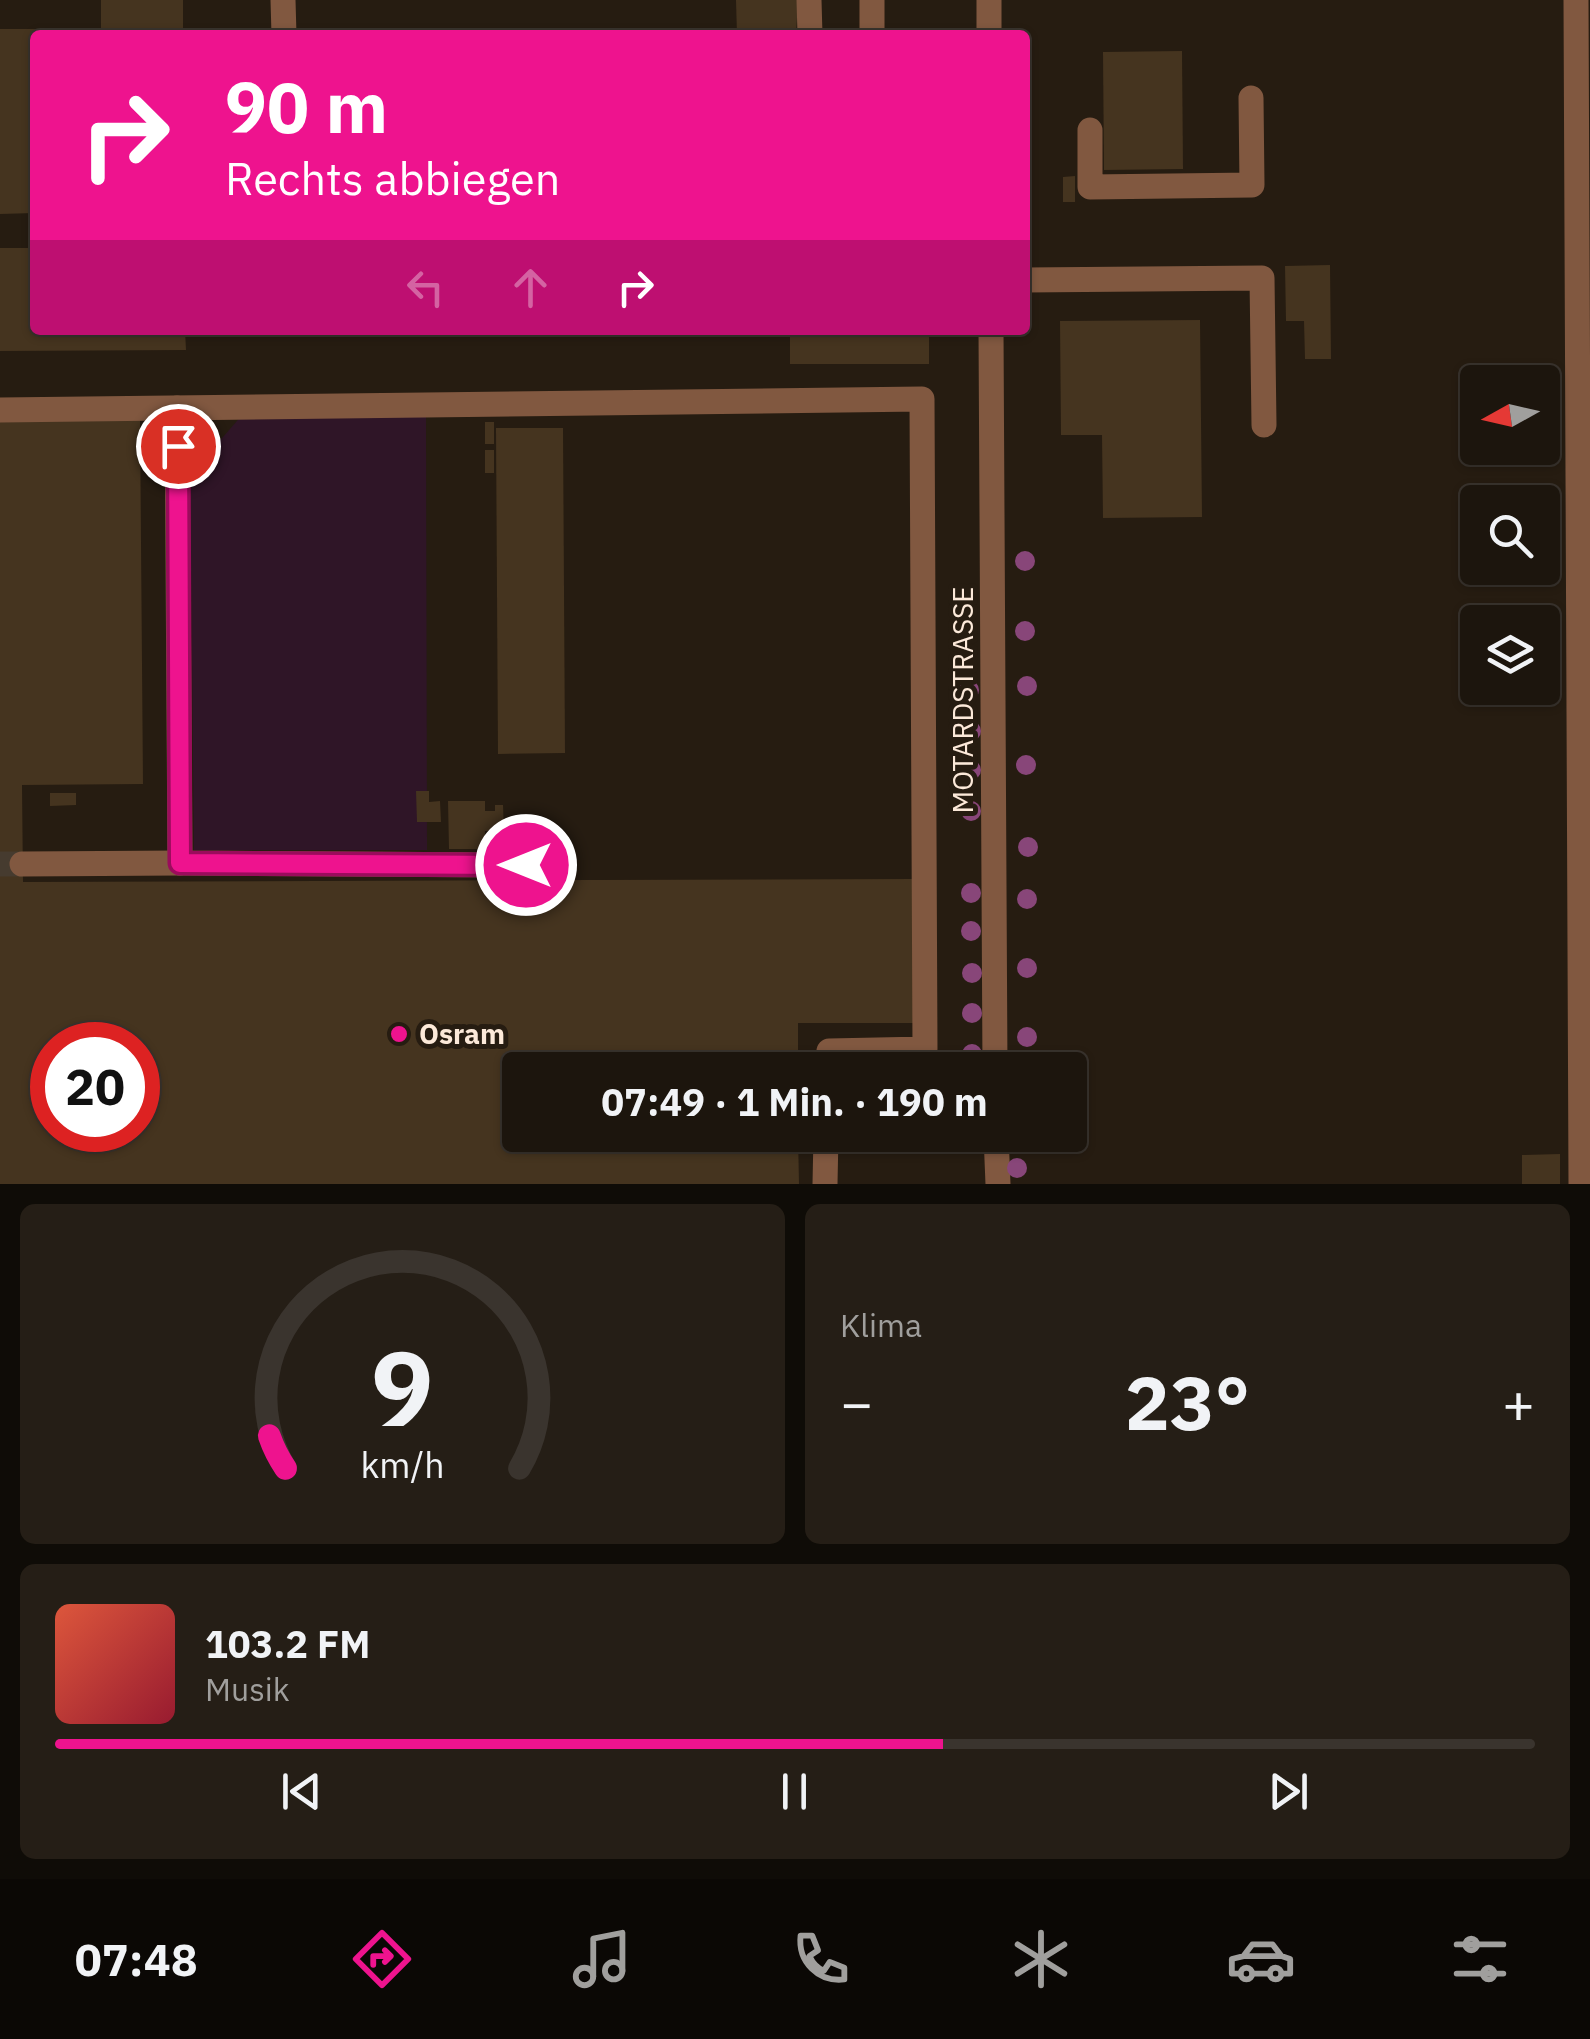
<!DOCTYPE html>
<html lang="de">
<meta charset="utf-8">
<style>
body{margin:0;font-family:"IBM Plex Sans",sans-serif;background:#251e16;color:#f1f3f6;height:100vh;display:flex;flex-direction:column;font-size:38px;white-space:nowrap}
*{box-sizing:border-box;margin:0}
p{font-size:32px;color:#a09f9d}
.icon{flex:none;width:55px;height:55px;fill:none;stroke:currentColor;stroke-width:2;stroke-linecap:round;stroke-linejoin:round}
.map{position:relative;height:1184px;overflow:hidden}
.panel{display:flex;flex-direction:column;gap:20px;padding:20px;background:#0f0c07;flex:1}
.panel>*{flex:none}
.hud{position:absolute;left:30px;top:30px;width:1000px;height:305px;border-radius:10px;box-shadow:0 2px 8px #0004,0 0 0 2px #3a342e;background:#ee138e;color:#fff;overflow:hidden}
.needle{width:65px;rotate:262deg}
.tools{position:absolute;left:1460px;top:365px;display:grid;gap:20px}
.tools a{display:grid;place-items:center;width:100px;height:100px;border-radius:10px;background:#1c150d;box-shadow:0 2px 8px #0004,0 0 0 2px #3a342e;font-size:50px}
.speed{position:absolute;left:30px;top:1022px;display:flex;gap:20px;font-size:50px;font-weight:700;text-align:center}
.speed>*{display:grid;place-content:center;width:130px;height:130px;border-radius:50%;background:#1c150d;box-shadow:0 2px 8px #0004,0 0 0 2px #3a342e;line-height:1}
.speed .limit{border:15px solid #d22;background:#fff;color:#111}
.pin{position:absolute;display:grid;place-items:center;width:85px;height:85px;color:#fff;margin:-42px;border:5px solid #fff;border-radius:50%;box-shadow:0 2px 10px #0007}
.me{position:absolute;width:110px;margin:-55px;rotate:270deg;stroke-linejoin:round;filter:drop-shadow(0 0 8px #0008)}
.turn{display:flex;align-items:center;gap:35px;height:210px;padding:0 30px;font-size:45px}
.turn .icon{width:130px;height:130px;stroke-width:2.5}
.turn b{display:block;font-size:70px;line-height:85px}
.lanes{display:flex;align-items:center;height:95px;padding:0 30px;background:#0003;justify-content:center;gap:50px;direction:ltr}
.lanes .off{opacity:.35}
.big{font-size:75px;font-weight:700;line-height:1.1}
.panel .tile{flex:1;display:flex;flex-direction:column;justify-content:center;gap:15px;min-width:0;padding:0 35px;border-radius:15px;background:#251e16}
.panel .dial{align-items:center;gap:0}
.dial svg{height:260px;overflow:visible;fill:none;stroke:#3a342e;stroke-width:7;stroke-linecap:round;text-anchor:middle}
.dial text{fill:#f1f3f6;stroke:none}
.song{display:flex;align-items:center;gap:30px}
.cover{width:120px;height:120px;border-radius:15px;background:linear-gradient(135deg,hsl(10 70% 55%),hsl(350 70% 35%))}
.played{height:10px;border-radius:5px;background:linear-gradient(90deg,#ee138e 60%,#3a342e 60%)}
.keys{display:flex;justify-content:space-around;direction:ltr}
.heat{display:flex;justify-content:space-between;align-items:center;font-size:55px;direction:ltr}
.panel .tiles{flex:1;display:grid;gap:20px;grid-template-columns:1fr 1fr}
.tile:last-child{grid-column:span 2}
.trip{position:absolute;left:502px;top:1052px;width:585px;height:100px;border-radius:10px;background:#1c150d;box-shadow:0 2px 8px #0004,0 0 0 2px #3a342e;font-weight:700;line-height:100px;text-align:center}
.dock{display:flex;height:160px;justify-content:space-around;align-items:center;background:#0b0805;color:#a09f9d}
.dock .icon{width:70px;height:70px}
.dock .selected{color:#ee138e}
.dock b{font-size:45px;color:#f1f3f6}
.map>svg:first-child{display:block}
.green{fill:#2f1527}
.building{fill:#45341f;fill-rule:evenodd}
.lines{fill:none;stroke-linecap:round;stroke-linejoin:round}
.minor-tunnel{stroke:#463b2f;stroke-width:25;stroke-dasharray:25 12;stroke-linecap:butt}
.minor{stroke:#815840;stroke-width:25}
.tree{fill:#884679}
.route-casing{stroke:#9b0c5c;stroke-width:25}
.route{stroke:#ee138e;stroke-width:18}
.poi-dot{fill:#ee138e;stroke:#261c11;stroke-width:4}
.labels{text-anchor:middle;stroke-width:10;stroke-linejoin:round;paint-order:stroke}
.street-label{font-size:28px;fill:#fce9d9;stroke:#261c11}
.poi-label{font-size:28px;font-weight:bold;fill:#fce9d9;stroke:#261c11;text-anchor:start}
</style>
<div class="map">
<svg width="1590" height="1184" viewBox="0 0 1590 1184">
<rect width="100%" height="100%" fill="#261c11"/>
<path class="green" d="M 426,410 L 427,850 L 194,850 L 190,475 L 243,414 Z"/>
<g class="building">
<path d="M 101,0 L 183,0 L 183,35 L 35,35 L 35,213 L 0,214 L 0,29 L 101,29 Z"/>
<path d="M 736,0 L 798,0 L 796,35 L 737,35 Z"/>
<path d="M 1182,51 L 1183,169 L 1104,170 L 1103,52 Z"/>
<path d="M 1075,176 L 1075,202 L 1063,202 L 1063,177 Z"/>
<path d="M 0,248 L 35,248 L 35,330 L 185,330 L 186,350 L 0,351 Z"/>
<path d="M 1330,265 L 1331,359 L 1305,359 L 1304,321 L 1286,321 L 1285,266 Z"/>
<path d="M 1200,320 L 1202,517 L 1103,518 L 1102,435 L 1061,435 L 1060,321 Z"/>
<rect x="790" y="330" width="139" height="34"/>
<path d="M 140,420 L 143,784 L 22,785 L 23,882 L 915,879 L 916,1023 L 798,1023 L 798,1070 L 520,1070 L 520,1135 L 798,1135 L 799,1184 L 0,1184 L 0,421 ZM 52,1045 L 138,1045 L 138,1130 L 52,1130 Z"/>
<rect x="485" y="422" width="9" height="22"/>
<path d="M 496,428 L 563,428 L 565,753 L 498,754 Z"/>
<rect x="485" y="450" width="9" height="23"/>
<path d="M 416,791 L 429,791 L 429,802 L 440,801 L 441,822 L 417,822 Z"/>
<path d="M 50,793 L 76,793 L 76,805 L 50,806 Z"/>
<path d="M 448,801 L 485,801 L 485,811 L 495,811 L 495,805 L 503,805 L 504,831 L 485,831 L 485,849 L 449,849 Z"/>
<path d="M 1560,1154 L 1560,1184 L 1522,1184 L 1522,1155 Z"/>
</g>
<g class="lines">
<path class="minor-tunnel" d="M 0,864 L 22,864"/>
<g class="minor">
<path d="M 283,0 L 284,35"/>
<path d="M 809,0 L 810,35"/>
<path d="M 872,0 L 872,35"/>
<path d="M 989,0 L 989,35"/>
<path d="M 1576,0 L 1581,1184"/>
<path d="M 1090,130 L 1090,187 L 1252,185 L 1251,98"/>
<path d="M 1025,280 L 1262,278 L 1264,425"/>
<path d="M 991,330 L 995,1070"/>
<path d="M 177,408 L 180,863 L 526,865"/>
<path d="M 0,410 L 922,399 L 925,1049 L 829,1051 L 829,1070"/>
<path d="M 22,864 L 180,863"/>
<path d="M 996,1135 L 998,1184"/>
<path d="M 825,1184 L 826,1135"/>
</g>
</g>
<g class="tree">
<circle cx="1025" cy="561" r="10"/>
<circle cx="1025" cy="631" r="10"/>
<circle cx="1027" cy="686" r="10"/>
<circle cx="969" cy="690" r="10"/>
<circle cx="971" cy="731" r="10"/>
<circle cx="1026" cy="765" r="10"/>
<circle cx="971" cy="770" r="10"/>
<circle cx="971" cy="811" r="10"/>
<circle cx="1028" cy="847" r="10"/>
<circle cx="971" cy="893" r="10"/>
<circle cx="1027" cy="899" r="10"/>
<circle cx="971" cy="931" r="10"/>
<circle cx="1027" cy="968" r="10"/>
<circle cx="972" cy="973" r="10"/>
<circle cx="972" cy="1013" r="10"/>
<circle cx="1027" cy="1037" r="10"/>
<circle cx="972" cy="1054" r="10"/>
<circle cx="1017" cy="1168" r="10"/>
</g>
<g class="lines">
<g class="route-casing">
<path id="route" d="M 178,446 L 180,863 L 526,865"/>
</g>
<use href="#route" class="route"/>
</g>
<circle class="poi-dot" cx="399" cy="1034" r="10"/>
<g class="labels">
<g class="street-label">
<text transform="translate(963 700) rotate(-90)" y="10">MOTARDSTRASSE</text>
</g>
<g class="poi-label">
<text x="419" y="1044">Osram</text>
</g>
</g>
</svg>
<div class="tools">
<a><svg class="needle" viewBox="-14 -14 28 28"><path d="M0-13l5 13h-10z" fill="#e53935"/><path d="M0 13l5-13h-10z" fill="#a09f9d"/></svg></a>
<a><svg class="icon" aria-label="search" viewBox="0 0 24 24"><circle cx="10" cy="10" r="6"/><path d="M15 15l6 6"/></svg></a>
<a><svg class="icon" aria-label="layers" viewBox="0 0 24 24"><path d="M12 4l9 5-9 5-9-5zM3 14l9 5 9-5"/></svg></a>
</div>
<div class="speed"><div class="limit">20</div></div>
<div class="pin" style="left:178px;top:446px;background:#d93025"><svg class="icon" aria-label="arrive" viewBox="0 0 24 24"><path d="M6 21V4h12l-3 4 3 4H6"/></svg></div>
<svg class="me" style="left:526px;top:865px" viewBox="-20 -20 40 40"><circle r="17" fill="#ee138e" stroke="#fff" stroke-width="3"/><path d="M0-11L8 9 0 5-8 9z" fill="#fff"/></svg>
<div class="trip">07:49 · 1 Min. · 190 m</div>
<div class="hud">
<div class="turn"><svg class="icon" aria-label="right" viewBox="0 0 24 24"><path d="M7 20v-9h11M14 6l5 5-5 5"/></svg><div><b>90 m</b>Rechts abbiegen</div></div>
<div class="lanes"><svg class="icon off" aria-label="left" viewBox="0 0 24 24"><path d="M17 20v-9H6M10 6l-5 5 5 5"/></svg><svg class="icon off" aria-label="ahead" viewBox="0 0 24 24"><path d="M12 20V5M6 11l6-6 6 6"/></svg><svg class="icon" aria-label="right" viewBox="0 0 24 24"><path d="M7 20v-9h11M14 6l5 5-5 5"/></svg></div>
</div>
</div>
<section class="panel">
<div class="tiles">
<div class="tile dial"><svg viewBox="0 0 100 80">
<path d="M14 69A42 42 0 1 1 86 69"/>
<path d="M14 69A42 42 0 0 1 9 59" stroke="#ee138e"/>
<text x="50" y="56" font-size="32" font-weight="700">9</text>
<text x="50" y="72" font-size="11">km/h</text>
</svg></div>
<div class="tile"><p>Klima</p>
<div class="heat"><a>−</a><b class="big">23°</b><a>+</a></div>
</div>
<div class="tile">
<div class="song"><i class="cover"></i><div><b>103.2 FM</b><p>Musik</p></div></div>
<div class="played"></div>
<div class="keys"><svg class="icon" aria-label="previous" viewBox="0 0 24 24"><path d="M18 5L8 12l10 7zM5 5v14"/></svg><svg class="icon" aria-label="pause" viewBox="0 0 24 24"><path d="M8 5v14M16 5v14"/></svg><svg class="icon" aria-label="next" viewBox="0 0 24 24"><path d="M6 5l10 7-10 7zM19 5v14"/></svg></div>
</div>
</div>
</section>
<nav class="dock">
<b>07:48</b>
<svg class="icon selected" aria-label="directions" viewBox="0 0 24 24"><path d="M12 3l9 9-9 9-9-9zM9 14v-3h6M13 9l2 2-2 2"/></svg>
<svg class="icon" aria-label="music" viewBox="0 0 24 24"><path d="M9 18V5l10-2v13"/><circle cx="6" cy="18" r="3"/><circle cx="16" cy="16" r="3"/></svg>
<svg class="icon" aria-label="phone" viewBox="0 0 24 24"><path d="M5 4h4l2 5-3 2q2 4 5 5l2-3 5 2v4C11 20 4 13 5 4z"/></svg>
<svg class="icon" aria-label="climate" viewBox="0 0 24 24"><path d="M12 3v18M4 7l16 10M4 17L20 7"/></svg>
<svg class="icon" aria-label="car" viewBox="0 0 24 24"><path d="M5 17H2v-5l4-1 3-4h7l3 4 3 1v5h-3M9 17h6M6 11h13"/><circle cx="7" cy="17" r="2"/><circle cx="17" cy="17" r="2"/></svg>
<svg class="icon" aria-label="filters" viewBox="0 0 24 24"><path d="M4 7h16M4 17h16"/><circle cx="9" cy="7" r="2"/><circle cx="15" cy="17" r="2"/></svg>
</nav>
